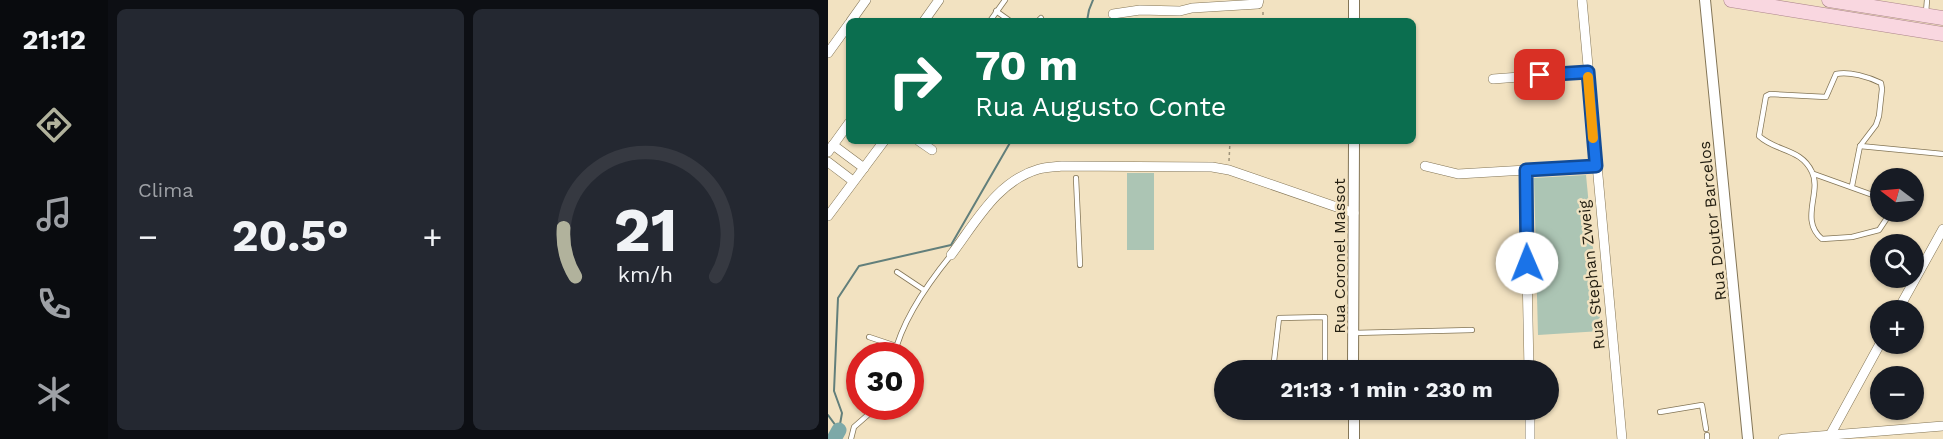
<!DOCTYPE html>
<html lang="pt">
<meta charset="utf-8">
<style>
body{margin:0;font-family:"Work Sans",sans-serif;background:#242831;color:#f1f3f6;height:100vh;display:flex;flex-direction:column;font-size:22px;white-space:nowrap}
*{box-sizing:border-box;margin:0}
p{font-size:20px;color:#9ea1a6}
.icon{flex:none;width:33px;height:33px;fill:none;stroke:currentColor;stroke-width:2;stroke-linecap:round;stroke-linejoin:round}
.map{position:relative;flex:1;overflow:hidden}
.sheet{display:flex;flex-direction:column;gap:9px;padding:9px;background:#0d0f14;width:720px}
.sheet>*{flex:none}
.top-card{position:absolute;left:18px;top:18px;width:570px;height:126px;border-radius:9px;box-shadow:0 2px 4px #0004;background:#0b6e4f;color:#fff;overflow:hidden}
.needle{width:39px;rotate:286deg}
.buttons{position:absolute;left:1042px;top:168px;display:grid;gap:12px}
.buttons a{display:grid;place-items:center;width:54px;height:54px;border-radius:50%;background:#171b24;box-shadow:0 2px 4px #0004;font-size:30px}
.speed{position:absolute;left:18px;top:342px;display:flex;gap:12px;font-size:30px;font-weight:700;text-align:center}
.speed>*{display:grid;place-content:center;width:78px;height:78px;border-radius:50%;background:#171b24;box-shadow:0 2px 4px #0004;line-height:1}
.speed .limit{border:9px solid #d22;background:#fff;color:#111}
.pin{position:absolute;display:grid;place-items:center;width:51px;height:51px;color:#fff;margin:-26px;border-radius:12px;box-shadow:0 3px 9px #0006}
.me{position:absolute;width:66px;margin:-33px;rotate:359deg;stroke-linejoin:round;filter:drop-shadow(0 0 4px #0008)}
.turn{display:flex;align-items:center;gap:21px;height:126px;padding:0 30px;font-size:27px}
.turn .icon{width:78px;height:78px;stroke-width:2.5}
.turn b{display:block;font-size:42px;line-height:51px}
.big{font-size:45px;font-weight:700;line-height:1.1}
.sheet .widget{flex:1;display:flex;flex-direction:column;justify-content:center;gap:9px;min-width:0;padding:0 21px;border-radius:9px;background:#242831}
.sheet .dial{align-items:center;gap:0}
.dial svg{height:156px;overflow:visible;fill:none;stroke:#363941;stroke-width:7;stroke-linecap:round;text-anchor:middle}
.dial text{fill:#f1f3f6;stroke:none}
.heat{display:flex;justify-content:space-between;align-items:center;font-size:33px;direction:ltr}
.sheet .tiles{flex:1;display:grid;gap:9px;grid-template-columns:repeat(2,1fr)}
.trip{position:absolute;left:386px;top:360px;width:345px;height:60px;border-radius:30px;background:#171b24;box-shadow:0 2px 4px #0004;font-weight:700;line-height:60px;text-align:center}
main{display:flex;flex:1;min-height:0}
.tabs{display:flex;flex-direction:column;width:108px;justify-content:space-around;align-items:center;background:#090b0e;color:#9ea1a6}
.tabs .icon{width:42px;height:42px}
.tabs .active{color:#b1b29c}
.tabs b{font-size:27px;color:#f1f3f6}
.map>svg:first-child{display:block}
.green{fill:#acc5b4}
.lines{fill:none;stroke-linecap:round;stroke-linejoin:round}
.stream{stroke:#627f7b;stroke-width:2}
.river{stroke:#7da9a8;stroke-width:15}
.service-casing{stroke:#837556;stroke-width:6}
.minor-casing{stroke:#837556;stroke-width:10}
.tertiary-casing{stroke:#837556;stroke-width:12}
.primary-casing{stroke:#ac858b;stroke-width:15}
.path{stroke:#9e937a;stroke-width:1.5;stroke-dasharray:3 3;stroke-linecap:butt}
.service{stroke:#fff;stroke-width:4.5}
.minor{stroke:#fff;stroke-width:9}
.tertiary{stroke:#fff;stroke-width:10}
.primary{stroke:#f9d7e0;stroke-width:14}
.route-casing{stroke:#114b97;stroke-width:15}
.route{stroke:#1a73e8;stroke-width:10}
.slow{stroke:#f59e0b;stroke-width:10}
.labels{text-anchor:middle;stroke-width:5;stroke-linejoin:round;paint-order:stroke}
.street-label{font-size:16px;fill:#231e11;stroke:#f2e2c1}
</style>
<main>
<nav class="tabs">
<b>21:12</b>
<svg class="icon active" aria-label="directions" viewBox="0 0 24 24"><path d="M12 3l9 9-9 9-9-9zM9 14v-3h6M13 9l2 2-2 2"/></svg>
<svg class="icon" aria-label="music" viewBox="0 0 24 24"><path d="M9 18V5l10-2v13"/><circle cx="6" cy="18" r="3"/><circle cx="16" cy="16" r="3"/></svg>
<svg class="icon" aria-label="phone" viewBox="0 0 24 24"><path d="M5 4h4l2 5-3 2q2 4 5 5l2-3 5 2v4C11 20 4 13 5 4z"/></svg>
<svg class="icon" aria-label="climate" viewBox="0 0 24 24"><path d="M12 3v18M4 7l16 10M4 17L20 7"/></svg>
</nav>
<section class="sheet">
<div class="tiles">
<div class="widget"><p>Clima</p>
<div class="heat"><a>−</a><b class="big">20.5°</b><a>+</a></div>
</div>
<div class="widget dial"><svg viewBox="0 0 100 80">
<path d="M14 69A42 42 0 1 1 86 69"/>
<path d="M14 69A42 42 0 0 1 8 44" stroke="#b1b29c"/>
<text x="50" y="56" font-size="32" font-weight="700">21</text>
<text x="50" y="72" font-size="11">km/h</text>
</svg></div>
</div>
</section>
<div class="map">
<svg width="1115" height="439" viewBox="0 0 1115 439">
<rect width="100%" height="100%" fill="#f2e2c1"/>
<g class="green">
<rect x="299" y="173" width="27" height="77"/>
<path d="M 758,175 L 773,331 L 710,335 L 706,178 Z"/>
</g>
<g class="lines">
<g class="stream">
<path d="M 259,21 L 261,10 L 265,0"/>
<path d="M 0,415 L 11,430"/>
<path d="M 11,430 L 14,413 L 6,391 L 10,298 L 31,266 L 123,245 L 183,141"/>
</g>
<path class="river" d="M 6,439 L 11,430"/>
<g class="service-casing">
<g id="service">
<path d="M 168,11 L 182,21"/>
<path d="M 1098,12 L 1099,0"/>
<path d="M 162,21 L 177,0"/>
<path d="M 210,21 L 213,18"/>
<path d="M 1032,146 L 1115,154"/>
<path d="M 986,174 L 1053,198"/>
<path d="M 248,178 L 252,265"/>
<path d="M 1024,186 L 1032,146 L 1048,125 L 1051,116 L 1054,89 L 1053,83 C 1041,77 1021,71 1008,74 L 998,97 L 942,94 L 938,96 L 931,136 C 948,152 973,148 984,172 C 994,192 971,220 994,239 L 1024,237 L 1051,230 L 1063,212"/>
<path d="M 1075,212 L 1076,213"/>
<path d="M 69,272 L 96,290"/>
<path d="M 525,333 L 644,330"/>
<path d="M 41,337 L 68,346"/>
<path d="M 66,356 C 74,320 101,282 123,255"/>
<path d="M 445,370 L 451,318 L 497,317 L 497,370"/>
<path d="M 27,385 L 32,385"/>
<path d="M 832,412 L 874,405 L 878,429"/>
<path d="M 879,435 L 879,439"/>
<path d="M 23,439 L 26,427 L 50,406"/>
</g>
</g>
<g class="minor-casing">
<g id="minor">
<path d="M 754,0 L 794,439"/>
<path d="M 285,14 L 312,10 L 352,11 L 364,8 L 430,4 L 431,0"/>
<path d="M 23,21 L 38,0"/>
<path d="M 96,21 L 111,0"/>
<path d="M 0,53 L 21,24"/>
<path d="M 665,79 L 760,72"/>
<path d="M 91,141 L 104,150"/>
<path d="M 5,145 L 36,168"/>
<path d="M 0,152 L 21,123"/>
<path d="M 0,162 L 25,181"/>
<path d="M 597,166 L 630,174 L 768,166"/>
<path d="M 697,170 L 701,370"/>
<path d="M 0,216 L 56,141"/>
<path d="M 123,255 C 148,222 169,181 211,169 C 219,167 227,167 234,166 L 384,167 L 401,170 L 526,213"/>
<path d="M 1070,310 L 1115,229"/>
<path d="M 702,410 L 702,439"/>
<path d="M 955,439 L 1115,426"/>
<path d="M 1000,439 L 1053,342"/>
</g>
</g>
<g class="tertiary-casing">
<g id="tertiary">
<path d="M 877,0 L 920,439"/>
<path d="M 526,21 L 526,0"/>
<path d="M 525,370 L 526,141"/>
<path d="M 526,410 L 526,439"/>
</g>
</g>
<g class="primary-casing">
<g id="primary">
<path d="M 903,0 L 1115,34"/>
<path d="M 1001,0 L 1115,18"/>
</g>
</g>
<g class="path">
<path d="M 435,21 L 435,10"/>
<path d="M 401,161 L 402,141"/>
</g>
<use href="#service" class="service"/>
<use href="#minor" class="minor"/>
<use href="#tertiary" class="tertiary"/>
<use href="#primary" class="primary"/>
</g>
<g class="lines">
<g class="route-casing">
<path id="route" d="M 699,263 L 698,170 L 768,166 L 760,72 L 712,75"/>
</g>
<use href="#route" class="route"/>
<path class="slow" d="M 760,77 L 765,138"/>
</g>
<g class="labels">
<g class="street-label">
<text transform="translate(884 221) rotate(-96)" y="6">Rua Doutor Barcelos</text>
<text transform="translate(511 256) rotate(-90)" y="6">Rua Coronel Massot</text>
<text transform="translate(763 275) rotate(-96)" y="6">Rua Stephan Zweig</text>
</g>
</g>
</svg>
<div class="buttons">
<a><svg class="needle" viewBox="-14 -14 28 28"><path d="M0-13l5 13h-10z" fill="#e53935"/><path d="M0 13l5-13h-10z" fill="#9ea1a6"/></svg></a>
<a><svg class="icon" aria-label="search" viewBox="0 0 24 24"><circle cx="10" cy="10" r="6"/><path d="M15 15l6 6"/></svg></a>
<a>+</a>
<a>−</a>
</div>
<div class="speed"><div class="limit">30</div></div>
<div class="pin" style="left:712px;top:75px;background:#d93025"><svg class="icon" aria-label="arrive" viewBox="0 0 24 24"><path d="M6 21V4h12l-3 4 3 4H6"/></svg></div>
<svg class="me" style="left:699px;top:263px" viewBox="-20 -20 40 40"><circle r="19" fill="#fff"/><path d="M0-13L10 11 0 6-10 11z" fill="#1a73e8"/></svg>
<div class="trip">21:13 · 1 min · 230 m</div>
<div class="top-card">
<div class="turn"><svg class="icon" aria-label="right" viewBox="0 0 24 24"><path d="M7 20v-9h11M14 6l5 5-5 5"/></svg><div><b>70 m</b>Rua Augusto Conte</div></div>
</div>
</div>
</main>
